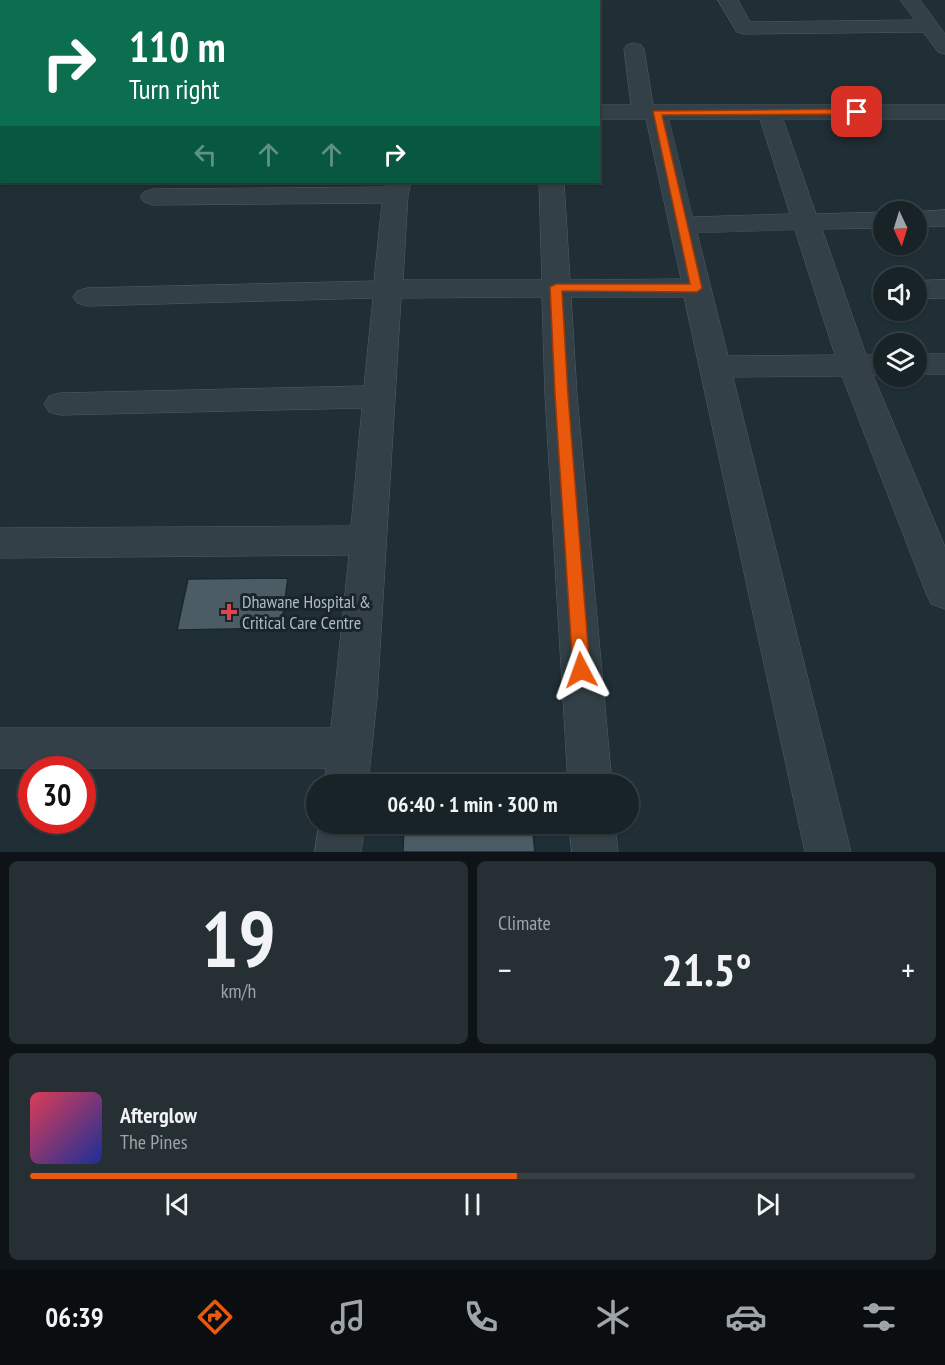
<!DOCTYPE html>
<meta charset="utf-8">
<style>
body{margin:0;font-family:"PT Sans Narrow",sans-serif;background:#252f34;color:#f1f3f6;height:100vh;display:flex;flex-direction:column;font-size:22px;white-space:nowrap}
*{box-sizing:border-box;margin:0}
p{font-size:20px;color:#9fa4a8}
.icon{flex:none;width:33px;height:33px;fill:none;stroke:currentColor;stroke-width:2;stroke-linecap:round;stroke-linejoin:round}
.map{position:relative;height:852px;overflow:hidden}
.sheet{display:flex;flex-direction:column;gap:9px;padding:9px;background:#0d1316;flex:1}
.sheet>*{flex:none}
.hud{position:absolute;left:0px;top:0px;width:600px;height:183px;box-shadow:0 2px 4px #0004,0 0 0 2px #364045;background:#0b6e4f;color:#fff;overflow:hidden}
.needle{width:39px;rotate:176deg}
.tools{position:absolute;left:873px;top:201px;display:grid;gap:12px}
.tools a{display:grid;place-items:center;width:54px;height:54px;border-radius:50%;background:#182328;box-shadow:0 2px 4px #0004,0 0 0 2px #364045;font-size:30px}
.speed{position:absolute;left:18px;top:756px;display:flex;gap:12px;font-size:30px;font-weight:700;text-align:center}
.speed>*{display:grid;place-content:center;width:78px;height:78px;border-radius:50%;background:#182328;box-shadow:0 2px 4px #0004,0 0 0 2px #364045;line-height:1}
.speed .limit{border:9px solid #d22;background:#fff;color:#111}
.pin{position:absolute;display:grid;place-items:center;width:51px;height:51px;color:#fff;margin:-26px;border-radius:12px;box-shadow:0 3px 9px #0006}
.me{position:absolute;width:66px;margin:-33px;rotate:356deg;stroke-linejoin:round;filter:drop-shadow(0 0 4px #0008)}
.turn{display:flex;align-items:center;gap:21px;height:126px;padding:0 30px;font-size:27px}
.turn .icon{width:78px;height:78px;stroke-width:2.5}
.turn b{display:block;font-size:42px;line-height:51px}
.lanes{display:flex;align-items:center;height:57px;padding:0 30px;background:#0003;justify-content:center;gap:30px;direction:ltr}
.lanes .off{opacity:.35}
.big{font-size:45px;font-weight:600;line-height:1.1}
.sheet .widget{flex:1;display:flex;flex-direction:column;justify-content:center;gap:9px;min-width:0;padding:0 21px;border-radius:9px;background:#252f34}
.sheet .dial{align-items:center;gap:0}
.dial b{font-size:78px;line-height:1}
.song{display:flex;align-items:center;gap:18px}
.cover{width:72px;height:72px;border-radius:9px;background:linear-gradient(135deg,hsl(350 70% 55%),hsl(230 70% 35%))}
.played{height:6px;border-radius:3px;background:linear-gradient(90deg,#ea580c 55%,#364045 55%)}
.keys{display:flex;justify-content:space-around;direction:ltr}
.heat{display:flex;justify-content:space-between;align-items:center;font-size:33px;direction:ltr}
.sheet .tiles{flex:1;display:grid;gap:9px;grid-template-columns:1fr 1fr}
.widget:last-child{grid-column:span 2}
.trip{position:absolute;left:306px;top:774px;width:333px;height:60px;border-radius:30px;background:#182328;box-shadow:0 2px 4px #0004,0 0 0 2px #364045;font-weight:600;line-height:60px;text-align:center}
.tab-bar{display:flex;height:96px;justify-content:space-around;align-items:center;background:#0a0e10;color:#9fa4a8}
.tab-bar .icon{width:42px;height:42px}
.tab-bar .selected{color:#ea580c}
.tab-bar b{font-size:27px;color:#f1f3f6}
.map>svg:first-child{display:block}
.building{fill:#4b5c65;stroke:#1b272e;stroke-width:1.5}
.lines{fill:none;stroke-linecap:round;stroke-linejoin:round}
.minor-casing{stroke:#515e65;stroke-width:1}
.minor{fill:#334047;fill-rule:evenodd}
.route{fill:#ea580c;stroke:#983908;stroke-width:1.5}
.health-dot{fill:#e0444e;stroke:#19252b;stroke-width:2}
.labels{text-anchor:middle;stroke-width:6;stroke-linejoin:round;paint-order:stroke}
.poi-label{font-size:18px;fill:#aebbc4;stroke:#19252b;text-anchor:start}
</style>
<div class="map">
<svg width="945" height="852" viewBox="0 0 945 852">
<rect width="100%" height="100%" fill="#202f36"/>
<g class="building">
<path d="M 288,578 L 281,628 L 177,630 L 188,579 Z"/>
<path d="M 404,824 L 532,824 L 535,852 L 403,852 Z"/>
</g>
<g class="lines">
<g class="minor-casing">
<g id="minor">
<path d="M 175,0 L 195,0 L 175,2 Z"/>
<path d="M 427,0 L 447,0 L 427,2 Z"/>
<path d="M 718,0 L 738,0 L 750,22 L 915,20 L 900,0 L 920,0 L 945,34 L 945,54 L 938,52 L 923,32 L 744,34 L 737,32 Z"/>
<path d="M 634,43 L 641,45 L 644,49 L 653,105 L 945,105 L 945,119 L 783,119 L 816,214 L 884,212 L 884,228 L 822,229 L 866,355 L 884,355 L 884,375 L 873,375 L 945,547 L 945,609 L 931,604 L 926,593 L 842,376 L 733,377 L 851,852 L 805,852 L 684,297 L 571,297 L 577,395 L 612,784 L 568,784 L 545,395 L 542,297 L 401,298 L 377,699 L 368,784 L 324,784 L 326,768 L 0,768 L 0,728 L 331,728 L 349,555 L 0,558 L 0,528 L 351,526 L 362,408 L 60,415 L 49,412 L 44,404 L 49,396 L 60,393 L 364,386 L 373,298 L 87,306 L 77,303 L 73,297 L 77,291 L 87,288 L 374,281 L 382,203 L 153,205 L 144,202 L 140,197 L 144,192 L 153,189 L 385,187 L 387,182 L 411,182 L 408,195 L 403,280 L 542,280 L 539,182 L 564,182 L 570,280 L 681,279 L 646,119 L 598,119 L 598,105 L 631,105 L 624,49 L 627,45 ZM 669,119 L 760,119 L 790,214 L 693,217 ZM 795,230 L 835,355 L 728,356 L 697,233 Z"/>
<rect x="0" y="107" width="2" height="14"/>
<path d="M 945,210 L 945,226 L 916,227 L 916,212 L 914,212 Z"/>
<path d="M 945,280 L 945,298 L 916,299 L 916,281 Z"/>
<rect x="916" y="354" width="29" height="20"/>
<path d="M 319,824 L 365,824 L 361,852 L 315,852 Z"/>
<path d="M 569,824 L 615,824 L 618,852 L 572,852 Z"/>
</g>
</g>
<use href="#minor" class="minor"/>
</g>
<path class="route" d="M 857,109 L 860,110 L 860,114 L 662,115 L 702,288 L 697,292 L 562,291 L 568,395 L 590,670 L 587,675 L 581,677 L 575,675 L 573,670 L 555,395 L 550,287 L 556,284 L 690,284 L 653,111 Z"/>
<path class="health-dot" d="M226 603h6v6h6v6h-6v6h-6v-6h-6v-6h6z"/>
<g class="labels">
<g class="poi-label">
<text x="242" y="608">Dhawane Hospital &amp;<tspan x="242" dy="21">Critical Care Centre</tspan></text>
</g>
</g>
</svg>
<div class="tools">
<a><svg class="needle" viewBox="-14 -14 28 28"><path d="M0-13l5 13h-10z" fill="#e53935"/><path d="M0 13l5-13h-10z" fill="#9fa4a8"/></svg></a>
<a><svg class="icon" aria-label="sound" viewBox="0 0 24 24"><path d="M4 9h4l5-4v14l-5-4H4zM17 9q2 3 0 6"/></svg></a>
<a><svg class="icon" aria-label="layers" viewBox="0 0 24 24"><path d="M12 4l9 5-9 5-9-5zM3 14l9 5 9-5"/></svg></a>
</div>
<div class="speed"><div class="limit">30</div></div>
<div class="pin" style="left:857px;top:112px;background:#d93025"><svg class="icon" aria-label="arrive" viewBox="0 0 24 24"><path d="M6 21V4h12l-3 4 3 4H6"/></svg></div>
<svg class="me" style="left:581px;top:670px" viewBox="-20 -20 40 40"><path d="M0-17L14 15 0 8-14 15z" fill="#ea580c" stroke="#fff" stroke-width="4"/></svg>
<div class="trip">06:40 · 1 min · 300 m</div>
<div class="hud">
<div class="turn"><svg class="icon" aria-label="right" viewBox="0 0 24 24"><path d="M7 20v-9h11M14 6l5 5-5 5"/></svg><div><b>110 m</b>Turn right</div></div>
<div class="lanes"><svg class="icon off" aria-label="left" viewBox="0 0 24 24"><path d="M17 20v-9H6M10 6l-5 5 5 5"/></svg><svg class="icon off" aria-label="ahead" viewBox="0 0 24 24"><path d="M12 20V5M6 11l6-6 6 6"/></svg><svg class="icon off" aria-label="ahead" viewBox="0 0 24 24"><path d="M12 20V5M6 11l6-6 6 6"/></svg><svg class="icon" aria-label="right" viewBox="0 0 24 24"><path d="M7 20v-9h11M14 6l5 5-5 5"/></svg></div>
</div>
</div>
<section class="sheet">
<div class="tiles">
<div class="widget dial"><b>19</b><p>km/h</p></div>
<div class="widget"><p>Climate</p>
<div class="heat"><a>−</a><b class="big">21.5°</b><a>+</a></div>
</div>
<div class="widget">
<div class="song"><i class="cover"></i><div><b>Afterglow</b><p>The Pines</p></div></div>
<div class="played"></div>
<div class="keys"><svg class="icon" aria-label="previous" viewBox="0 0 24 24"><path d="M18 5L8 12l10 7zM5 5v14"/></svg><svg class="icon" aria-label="pause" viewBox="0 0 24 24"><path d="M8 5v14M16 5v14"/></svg><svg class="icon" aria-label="next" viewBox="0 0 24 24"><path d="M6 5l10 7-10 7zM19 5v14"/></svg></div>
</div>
</div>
</section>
<nav class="tab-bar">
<b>06:39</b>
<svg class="icon selected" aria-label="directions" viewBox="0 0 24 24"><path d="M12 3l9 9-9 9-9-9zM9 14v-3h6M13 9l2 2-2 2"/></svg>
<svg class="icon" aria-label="music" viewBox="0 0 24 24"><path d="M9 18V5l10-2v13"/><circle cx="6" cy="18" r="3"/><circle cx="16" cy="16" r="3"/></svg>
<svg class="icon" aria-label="phone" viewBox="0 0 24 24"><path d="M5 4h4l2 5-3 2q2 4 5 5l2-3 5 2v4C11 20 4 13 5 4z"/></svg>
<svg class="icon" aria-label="climate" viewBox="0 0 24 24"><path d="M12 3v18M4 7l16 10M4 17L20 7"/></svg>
<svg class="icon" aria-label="car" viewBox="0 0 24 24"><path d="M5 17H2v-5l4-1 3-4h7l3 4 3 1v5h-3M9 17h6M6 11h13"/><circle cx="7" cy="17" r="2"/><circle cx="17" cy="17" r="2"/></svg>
<svg class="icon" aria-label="filters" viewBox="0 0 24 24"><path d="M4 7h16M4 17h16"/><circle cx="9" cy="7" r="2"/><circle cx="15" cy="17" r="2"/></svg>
</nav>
